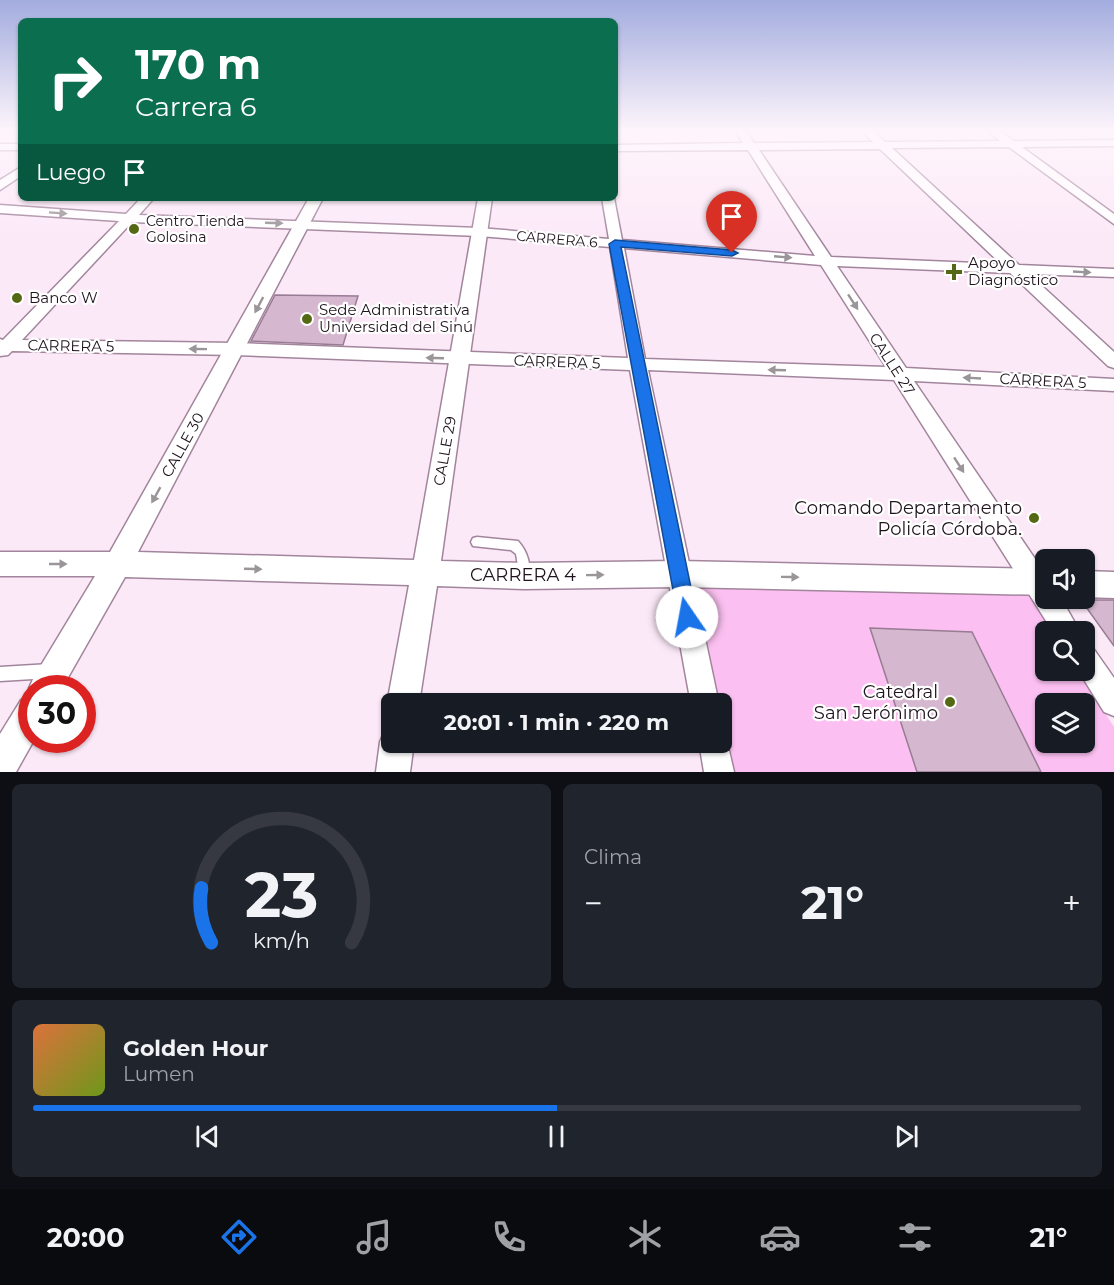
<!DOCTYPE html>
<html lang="es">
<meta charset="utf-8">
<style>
body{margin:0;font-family:Montserrat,sans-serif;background:#20242c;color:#f1f3f6;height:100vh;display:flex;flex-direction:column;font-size:22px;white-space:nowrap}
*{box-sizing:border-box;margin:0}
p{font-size:20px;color:#9ea1a6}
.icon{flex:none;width:33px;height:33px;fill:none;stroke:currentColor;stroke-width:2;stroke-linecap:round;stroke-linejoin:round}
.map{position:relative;height:772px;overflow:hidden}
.drawer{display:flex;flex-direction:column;gap:12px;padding:12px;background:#0d0f14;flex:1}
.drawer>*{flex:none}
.hud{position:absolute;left:18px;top:18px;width:600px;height:183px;border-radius:9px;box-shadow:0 2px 4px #0004;background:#0b6e4f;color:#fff;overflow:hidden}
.buttons{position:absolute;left:1035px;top:549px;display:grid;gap:12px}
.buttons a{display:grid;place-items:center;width:60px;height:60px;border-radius:9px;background:#171b24;box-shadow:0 2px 4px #0004;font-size:30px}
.speed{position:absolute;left:18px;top:675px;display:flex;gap:12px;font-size:30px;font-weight:700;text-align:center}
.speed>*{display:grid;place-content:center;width:78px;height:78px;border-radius:50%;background:#171b24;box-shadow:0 2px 4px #0004;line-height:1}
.speed .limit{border:9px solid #d22;background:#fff;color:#111}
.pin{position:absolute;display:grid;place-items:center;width:51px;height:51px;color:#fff;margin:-62px -26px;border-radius:50% 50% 50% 0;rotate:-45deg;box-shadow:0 0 6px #0007}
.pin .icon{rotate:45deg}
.me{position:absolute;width:66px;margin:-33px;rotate:348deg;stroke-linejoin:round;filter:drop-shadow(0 0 4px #0008)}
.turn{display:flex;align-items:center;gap:21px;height:126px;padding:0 18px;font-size:27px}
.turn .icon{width:78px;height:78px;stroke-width:2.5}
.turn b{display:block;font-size:42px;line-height:51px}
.then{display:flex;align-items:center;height:57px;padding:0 18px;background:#0003;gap:12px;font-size:22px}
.big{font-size:45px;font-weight:700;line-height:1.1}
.drawer .tile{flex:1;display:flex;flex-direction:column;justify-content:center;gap:9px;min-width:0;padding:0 21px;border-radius:9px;background:#20242c}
.drawer .dial{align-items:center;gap:0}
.dial svg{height:156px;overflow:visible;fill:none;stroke:#363941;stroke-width:7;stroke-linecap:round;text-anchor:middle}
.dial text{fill:#f1f3f6;stroke:none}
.song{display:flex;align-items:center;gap:18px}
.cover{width:72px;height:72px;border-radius:9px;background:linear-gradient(135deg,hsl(20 70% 55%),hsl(80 70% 35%))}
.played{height:6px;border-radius:3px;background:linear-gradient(90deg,#1a73e8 50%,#363941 50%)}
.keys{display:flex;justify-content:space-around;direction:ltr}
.heat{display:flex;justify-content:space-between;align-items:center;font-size:33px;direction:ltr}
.drawer .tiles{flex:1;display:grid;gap:12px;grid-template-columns:1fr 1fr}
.tile:last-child{grid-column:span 2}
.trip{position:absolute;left:381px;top:693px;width:351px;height:60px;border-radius:9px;background:#171b24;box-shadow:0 2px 4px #0004;font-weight:700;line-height:60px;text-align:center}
.tabs{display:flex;height:96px;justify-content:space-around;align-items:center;background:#090b0e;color:#9ea1a6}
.tabs .icon{width:42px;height:42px}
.tabs .current{color:#1a73e8}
.tabs b{font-size:27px;color:#f1f3f6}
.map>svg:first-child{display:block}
.green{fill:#fbc0f1;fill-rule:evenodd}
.building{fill:#d5b7d0;stroke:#987c93;stroke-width:1.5}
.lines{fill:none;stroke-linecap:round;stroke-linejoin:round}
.service-casing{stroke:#a2859c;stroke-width:3}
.minor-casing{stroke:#a2859c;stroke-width:3}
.tertiary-casing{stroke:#a2859c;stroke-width:3}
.service{fill:#fff;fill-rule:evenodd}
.minor{fill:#fff;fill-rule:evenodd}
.tertiary{fill:#fff;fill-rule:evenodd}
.oneway{fill:#9a9599}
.route{fill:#1a73e8;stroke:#114b97;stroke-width:1.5}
.poi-dot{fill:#556915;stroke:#fff;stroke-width:2}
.labels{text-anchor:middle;stroke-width:4.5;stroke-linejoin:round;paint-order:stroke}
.far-poi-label{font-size:14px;fill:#1f141d;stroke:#fff;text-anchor:start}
.far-street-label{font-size:14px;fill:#1f141d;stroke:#fff}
.poi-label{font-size:15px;fill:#1f141d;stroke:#fff;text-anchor:start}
.street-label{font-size:15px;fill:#1f141d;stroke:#fff}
.near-poi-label{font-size:18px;fill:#1f141d;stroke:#fff;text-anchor:end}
.near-street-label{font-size:18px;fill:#1f141d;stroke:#fff}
</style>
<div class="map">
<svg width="1114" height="772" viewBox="0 0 1114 772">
<rect width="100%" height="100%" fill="#fce9f8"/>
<path class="green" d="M 689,585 L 1028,590 L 1054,631 L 1046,632 L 1046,670 L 1078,671 L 1114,727 L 1114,772 L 727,772 L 722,742 L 722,704 L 713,703 ZM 1046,704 L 1084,704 L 1084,742 L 1046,742 Z"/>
<g class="building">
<path d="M 275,295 L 358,296 L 343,345 L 251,341 Z"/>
<path d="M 1081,600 L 1114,600 L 1114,646 Z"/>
<path d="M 870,628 L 972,632 L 1041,772 L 917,772 Z"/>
</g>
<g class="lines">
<g class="service-casing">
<g id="service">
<path d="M 477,537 L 518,541 C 527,551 532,565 528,578 L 524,579 L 520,578 L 516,554 L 511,550 L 473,546 L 471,542 L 473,538 Z"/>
<path d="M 50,664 L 55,666 L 57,671 L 55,676 L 50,678 L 0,681 L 0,667 Z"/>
</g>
</g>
<g class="minor-casing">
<g id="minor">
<path d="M 735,130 L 745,130 L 754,143 L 873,142 L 861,130 L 872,130 L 885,142 L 1000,141 L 987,130 L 998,130 L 1014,141 L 1114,140 L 1114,146 L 1022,147 L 1114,214 L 1114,224 L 1009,147 L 892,148 L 1019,265 L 1114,269 L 1114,277 L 1029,274 L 1114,352 L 1114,368 L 1108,366 L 1010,273 L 837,266 L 906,368 L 1114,379 L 1114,391 L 914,381 L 1046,575 L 1046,598 L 1061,598 L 1080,632 L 1053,632 L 894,380 L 648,370 L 719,704 L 691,704 L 630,370 L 236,355 L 12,351 L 8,355 L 0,356 L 0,339 L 3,340 L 119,221 L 0,213 L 0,205 L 126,214 L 141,198 L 154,198 L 139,215 L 479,228 L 609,239 L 602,198 L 614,198 L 622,240 L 815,256 L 748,150 L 615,151 L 615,145 L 743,143 ZM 880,149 L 1001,264 L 831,257 L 759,150 ZM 132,222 L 479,236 L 610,247 L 628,358 L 236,343 L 22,340 ZM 624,248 L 821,265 L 886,367 L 645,359 Z"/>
<rect x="0" y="144" width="21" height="6"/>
<path d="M 21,167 L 21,176 L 0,190 L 0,180 Z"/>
<path d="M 1084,644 L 1093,648 L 1114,678 L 1114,716 L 1104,712 L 1078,670 L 1084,670 Z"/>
<path d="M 722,731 L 727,742 L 734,772 L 704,772 L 699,742 L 722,742 Z"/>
</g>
</g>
<g class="tertiary-casing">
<g id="tertiary">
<path d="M 309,198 L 323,198 L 138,552 L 414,560 L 478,198 L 492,198 L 441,561 L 524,563 L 678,561 L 1046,569 L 1046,595 L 678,587 L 524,589 L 437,586 L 419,704 L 392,704 L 392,715 L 387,704 L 409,585 L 125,577 L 62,688 L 32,688 L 32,693 L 29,688 L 34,677 L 95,576 L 0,576 L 0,552 L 110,552 Z"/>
<path d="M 1084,571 L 1114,572 L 1114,598 L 1084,597 Z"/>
<path d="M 32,695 L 32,740 L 34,740 L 16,772 L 0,772 L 0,734 L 21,700 Z"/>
<path d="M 392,728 L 392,742 L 414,742 L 410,772 L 376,772 L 380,742 L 385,730 Z"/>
</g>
</g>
<use href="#service" class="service"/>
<use href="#minor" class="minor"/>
<use href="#tertiary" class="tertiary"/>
</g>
<defs><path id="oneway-solid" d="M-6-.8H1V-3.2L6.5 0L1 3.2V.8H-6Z" transform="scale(1.5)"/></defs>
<g class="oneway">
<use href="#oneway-solid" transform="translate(58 213) rotate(4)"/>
<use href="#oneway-solid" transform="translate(274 223) rotate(2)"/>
<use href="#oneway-solid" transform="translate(783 257) rotate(5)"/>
<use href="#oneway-solid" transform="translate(1082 272) rotate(3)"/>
<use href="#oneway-solid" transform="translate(853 302) rotate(57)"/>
<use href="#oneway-solid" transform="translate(259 305) rotate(118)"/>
<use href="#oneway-solid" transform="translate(198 349) rotate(-179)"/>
<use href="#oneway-solid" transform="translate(435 358) rotate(-178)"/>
<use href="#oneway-solid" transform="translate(777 370) rotate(-178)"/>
<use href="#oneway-solid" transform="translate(972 378) rotate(-177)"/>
<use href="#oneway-solid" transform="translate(959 465) rotate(57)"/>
<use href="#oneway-solid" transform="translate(156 495) rotate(119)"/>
<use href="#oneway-solid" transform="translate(58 564)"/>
<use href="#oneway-solid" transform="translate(253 569) rotate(2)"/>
<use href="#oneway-solid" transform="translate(595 575) rotate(-1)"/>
<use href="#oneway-solid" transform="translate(790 577) rotate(1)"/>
</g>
<linearGradient id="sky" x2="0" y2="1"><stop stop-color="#a2acde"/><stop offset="0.55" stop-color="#fef5fc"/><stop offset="1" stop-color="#fef5fc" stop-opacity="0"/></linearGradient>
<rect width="1114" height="238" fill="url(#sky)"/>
<path class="route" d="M 615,240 L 732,250 L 738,253 L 732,256 L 621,247 L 697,617 L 694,624 L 687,627 L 680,624 L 678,617 L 609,244 Z"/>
<g class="poi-dot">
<circle cx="134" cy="229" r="6"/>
<path d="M951 263h6v6h6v6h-6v6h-6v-6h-6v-6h6z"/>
<circle cx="17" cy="298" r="6"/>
<circle cx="307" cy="319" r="6"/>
<circle cx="1034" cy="518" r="6"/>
<circle cx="950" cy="702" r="6"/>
</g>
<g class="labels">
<g class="far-poi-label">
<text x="146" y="226">Centro Tienda<tspan x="146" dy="16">Golosina</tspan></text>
</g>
<g class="far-street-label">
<text transform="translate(557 239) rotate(5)" y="5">CARRERA 6</text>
</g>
<g class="poi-label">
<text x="968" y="268">Apoyo<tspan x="968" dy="17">Diagnóstico</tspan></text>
<text x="29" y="303">Banco W</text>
<text x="319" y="315">Sede Administrativa<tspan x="319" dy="17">Universidad del Sinú</tspan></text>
</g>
<g class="street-label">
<text transform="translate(71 346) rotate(1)" y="5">CARRERA 5</text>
<text transform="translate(557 362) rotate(2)" y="5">CARRERA 5</text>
<text transform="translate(892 364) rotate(57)" y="5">CALLE 27</text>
<text transform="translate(1043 381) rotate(3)" y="5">CARRERA 5</text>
<text transform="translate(183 445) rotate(-61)" y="5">CALLE 30</text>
<text transform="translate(445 451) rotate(-80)" y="5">CALLE 29</text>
</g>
<g class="near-poi-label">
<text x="1022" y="514">Comando Departamento<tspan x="1022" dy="21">Policía Córdoba.</tspan></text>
<text x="938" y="698">Catedral<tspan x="938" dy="21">San Jerónimo</tspan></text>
</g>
<g class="near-street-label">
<text x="523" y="581">CARRERA 4</text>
</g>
</g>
</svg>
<div class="buttons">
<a><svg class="icon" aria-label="sound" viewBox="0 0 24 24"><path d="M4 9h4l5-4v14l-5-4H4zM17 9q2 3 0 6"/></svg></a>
<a><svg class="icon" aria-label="search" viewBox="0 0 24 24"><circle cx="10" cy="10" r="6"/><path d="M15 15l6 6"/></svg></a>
<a><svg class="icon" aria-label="layers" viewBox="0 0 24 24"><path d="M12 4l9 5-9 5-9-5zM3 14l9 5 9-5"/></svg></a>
</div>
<div class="speed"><div class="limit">30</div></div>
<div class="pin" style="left:732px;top:253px;background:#d93025"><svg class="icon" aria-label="arrive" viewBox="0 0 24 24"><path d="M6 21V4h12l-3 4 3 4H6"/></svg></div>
<svg class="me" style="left:687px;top:617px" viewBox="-20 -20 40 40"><circle r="19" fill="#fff"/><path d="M0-13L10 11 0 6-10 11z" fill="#1a73e8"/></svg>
<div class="trip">20:01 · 1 min · 220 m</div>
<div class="hud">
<div class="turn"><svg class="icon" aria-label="right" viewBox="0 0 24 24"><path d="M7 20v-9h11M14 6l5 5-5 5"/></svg><div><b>170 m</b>Carrera 6</div></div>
<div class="then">Luego<svg class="icon" aria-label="arrive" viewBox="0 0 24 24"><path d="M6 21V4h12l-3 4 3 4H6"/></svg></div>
</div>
</div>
<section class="drawer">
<div class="tiles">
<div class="tile dial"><svg viewBox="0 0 100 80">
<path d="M14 69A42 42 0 1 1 86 69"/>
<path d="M14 69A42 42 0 0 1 9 41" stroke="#1a73e8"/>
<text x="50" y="56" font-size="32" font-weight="700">23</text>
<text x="50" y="72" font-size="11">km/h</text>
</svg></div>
<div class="tile"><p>Clima</p>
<div class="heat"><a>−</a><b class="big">21°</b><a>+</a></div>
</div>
<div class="tile">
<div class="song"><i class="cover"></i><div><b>Golden Hour</b><p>Lumen</p></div></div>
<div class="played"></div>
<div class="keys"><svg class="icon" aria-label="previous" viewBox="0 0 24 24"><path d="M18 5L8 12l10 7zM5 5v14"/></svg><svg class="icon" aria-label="pause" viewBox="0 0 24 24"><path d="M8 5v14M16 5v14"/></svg><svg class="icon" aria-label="next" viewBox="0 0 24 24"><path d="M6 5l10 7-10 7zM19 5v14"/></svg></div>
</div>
</div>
</section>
<nav class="tabs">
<b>20:00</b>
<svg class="icon current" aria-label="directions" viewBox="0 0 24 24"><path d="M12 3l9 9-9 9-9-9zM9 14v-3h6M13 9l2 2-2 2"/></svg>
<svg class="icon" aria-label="music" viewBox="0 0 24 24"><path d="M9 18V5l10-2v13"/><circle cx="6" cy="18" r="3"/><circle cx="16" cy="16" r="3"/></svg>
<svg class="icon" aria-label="phone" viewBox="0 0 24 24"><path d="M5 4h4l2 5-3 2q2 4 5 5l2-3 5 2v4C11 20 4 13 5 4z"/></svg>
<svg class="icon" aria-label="climate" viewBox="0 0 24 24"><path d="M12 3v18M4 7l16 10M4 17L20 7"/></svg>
<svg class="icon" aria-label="car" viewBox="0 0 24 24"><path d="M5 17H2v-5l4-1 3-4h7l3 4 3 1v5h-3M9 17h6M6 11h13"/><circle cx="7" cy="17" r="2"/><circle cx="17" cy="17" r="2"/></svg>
<svg class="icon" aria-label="filters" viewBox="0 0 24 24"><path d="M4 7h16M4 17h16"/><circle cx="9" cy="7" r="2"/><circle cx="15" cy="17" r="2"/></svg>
<b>21°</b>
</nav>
